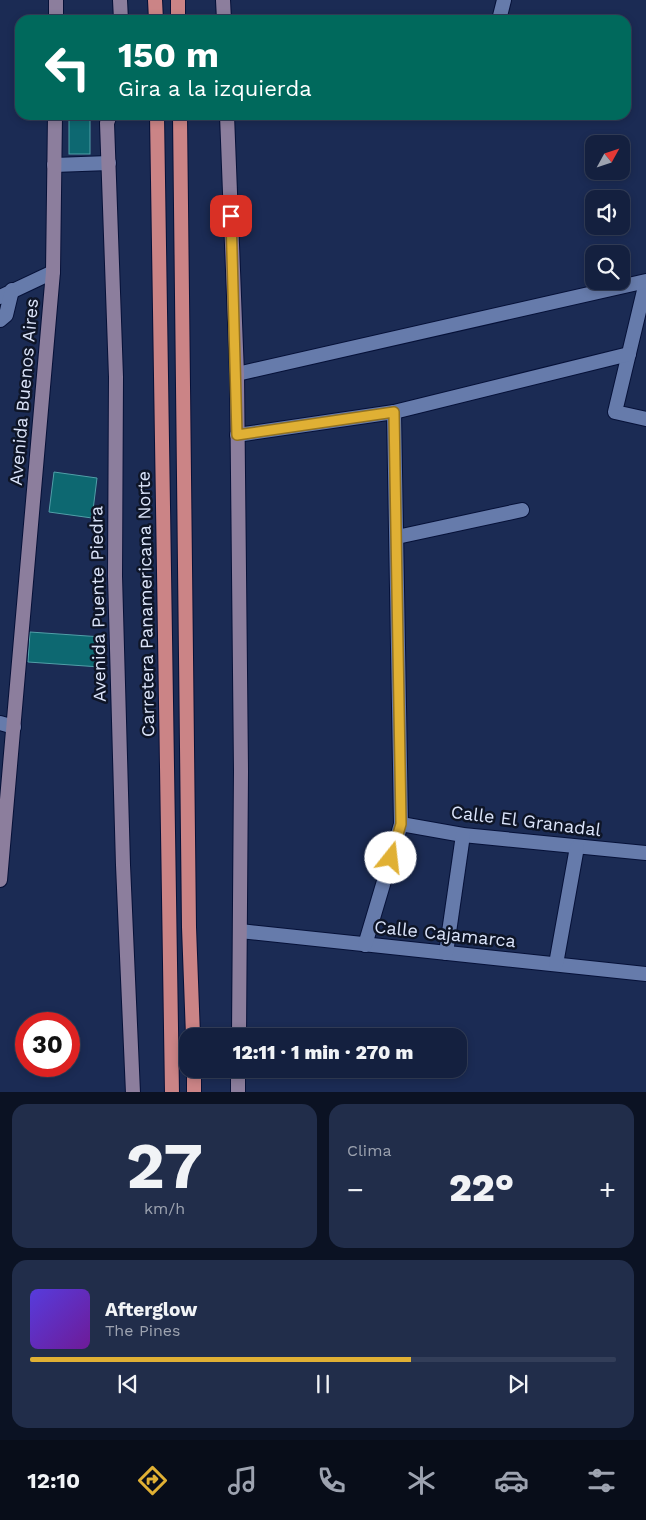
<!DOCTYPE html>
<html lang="es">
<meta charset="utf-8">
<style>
body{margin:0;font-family:"Work Sans",sans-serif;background:#212d4a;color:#f1f3f6;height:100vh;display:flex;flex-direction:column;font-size:19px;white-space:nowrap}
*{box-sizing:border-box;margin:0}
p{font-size:16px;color:#9da3b0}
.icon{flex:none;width:28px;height:28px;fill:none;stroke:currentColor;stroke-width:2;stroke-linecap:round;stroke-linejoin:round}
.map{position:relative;height:1092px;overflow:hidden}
.side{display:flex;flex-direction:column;gap:12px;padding:12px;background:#0b1223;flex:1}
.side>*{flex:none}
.banner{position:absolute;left:15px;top:15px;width:616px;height:105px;border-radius:15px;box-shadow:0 2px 8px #0003,0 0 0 1px #333e59;background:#00695c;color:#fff;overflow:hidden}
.needle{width:32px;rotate:50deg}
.tools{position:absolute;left:585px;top:135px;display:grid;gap:10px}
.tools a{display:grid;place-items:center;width:45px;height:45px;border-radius:10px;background:#14203f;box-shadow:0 2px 8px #0003,0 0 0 1px #333e59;font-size:25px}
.speed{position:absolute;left:15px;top:1012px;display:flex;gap:10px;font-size:25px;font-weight:700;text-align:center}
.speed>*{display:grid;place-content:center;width:65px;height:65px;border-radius:50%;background:#14203f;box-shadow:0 2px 8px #0003,0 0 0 1px #333e59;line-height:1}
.speed .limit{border:8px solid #d22;background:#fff;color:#111}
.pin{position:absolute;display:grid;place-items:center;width:42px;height:42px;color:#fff;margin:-21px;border-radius:10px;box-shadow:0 2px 8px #0006}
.me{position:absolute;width:55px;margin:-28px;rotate:16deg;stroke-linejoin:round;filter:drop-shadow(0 0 4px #0008)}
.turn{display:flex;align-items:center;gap:18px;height:105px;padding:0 20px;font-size:22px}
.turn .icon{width:65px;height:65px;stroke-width:2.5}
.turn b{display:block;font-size:35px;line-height:42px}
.big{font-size:38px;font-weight:800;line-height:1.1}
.side .tile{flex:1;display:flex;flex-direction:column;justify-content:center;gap:8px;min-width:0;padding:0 18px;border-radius:15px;background:#212d4a}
.side .dial{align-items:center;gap:0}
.dial b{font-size:65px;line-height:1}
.song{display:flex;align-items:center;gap:15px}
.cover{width:60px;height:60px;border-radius:8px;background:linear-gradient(135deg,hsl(250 70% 55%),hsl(280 70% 35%))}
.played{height:5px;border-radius:2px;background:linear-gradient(90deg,#e0b034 65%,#333e59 65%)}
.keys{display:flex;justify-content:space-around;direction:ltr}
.heat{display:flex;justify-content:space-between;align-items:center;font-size:28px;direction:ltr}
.side .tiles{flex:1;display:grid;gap:12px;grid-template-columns:1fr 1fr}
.tile:last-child{grid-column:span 2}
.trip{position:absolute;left:179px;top:1028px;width:288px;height:50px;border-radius:15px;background:#14203f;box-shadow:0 2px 8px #0003,0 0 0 1px #333e59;font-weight:800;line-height:50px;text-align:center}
.tab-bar{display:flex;height:80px;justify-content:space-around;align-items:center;background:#080d19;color:#9da3b0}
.tab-bar .icon{width:35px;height:35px}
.tab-bar .current{color:#e0b034}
.tab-bar b{font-size:22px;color:#f1f3f6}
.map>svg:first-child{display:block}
.building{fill:#0d6871;stroke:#519fa8}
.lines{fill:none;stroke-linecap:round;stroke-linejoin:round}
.minor-casing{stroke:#061138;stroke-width:16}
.secondary-casing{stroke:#061138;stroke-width:16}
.trunk-casing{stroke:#061138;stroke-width:16}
.minor{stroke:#667bab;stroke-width:14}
.secondary{stroke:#8c7e9d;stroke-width:14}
.trunk{stroke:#cb8486;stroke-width:14}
.route-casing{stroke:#927222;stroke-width:12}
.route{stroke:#e0b034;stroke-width:9}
.labels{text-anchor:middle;stroke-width:5;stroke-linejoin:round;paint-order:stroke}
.street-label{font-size:18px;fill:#dbe4fa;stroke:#0e1527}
</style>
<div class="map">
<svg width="646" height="1093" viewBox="0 0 646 1093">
<rect width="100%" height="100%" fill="#1b2b54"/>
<g class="building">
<rect x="69" y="115" width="21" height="39"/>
<path d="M 54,472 L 97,478 L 92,518 L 49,512 Z"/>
<path d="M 30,632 L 102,637 L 100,667 L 28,662 Z"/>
</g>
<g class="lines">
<g class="minor-casing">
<g id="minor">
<path d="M 499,20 L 504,0"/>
<path d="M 54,165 L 109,163"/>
<path d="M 646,282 L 615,412 L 646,419"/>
<path d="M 0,297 L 53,272"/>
<path d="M 0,320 L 6,315 L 12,290"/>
<path d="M 237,374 L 646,281"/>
<path d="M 237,435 L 394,412 L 629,354"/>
<path d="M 397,537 L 522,510"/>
<path d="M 0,723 L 14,727"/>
<path d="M 401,824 L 463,835 L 646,853"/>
<path d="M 240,931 L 646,974"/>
<path d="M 365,945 L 401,824 L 394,412"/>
<path d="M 446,953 L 463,835"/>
<path d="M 556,964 L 577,847"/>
</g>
</g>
<g class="secondary-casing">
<g id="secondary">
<path d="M 120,0 L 121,20"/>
<path d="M 223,0 L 224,20"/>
<path d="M 56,20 L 56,0"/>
<path d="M 110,115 L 107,123 L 116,377 L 115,576 L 123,865 L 133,1093"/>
<path d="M 227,115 L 237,374 L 241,771 L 239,1036"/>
<path d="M 0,880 L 53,272 L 55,115"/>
<path d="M 238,1093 L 238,1069"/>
</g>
</g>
<g class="trunk-casing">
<g id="trunk">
<path d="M 155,0 L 156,20"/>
<path d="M 178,0 L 178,20"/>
<path d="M 157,115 L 172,1093"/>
<path d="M 180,115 L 189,927 L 193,1036"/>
<path d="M 194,1069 L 194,1093"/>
</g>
</g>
<use href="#minor" class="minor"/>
<use href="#secondary" class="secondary"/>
<use href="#trunk" class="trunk"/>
</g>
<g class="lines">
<g class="route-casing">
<path id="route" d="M 231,216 L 237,435 L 394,412 L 401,824 L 391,858"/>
</g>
<use href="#route" class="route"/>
</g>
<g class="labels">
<g class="street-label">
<text transform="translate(24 392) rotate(-85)" y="6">Avenida Buenos Aires</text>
<text transform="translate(98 604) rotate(-91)" y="6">Avenida Puente Piedra</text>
<text transform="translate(146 604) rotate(-91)" y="6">Carretera Panamericana Norte</text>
<text transform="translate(526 821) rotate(7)" y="6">Calle El Granadal</text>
<text transform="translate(445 934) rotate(6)" y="6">Calle Cajamarca</text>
</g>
</g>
</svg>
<div class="tools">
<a><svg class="needle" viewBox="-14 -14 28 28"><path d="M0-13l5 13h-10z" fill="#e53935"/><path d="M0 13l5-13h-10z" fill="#9da3b0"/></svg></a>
<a><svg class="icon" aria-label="sound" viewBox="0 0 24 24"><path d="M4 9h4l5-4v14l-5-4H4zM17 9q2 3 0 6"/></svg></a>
<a><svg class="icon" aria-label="search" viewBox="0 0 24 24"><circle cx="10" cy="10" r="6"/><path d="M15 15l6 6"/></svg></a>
</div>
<div class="speed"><div class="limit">30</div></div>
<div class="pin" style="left:231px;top:216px;background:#d93025"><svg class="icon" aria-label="arrive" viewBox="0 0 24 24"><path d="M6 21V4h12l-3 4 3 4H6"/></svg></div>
<svg class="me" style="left:391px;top:858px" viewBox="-20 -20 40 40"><circle r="19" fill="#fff"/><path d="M0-13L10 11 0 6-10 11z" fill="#e0b034"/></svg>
<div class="trip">12:11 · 1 min · 270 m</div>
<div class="banner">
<div class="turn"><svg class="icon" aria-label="left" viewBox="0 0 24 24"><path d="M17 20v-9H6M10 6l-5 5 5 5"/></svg><div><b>150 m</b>Gira a la izquierda</div></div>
</div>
</div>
<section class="side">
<div class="tiles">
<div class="tile dial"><b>27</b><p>km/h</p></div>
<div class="tile"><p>Clima</p>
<div class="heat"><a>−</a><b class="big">22°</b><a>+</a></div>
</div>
<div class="tile">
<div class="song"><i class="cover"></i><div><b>Afterglow</b><p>The Pines</p></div></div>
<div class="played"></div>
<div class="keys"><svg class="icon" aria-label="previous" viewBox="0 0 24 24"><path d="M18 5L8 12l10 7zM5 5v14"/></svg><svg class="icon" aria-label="pause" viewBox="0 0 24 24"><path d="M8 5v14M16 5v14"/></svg><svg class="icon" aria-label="next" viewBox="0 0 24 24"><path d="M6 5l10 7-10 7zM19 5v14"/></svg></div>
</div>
</div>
</section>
<nav class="tab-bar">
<b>12:10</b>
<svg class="icon current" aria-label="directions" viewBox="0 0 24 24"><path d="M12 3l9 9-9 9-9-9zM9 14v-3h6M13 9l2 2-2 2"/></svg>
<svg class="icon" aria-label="music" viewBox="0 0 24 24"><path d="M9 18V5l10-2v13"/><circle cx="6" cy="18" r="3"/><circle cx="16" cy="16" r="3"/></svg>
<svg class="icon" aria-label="phone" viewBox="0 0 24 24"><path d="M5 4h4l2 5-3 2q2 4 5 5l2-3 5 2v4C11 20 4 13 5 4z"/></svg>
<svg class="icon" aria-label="climate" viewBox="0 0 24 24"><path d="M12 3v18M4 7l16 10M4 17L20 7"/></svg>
<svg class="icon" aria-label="car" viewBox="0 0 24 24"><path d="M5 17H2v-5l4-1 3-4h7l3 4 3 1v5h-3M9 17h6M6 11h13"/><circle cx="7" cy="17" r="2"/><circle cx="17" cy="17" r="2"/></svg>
<svg class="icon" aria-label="filters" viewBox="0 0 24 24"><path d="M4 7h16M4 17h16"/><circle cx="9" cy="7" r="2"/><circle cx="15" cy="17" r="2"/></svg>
</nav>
